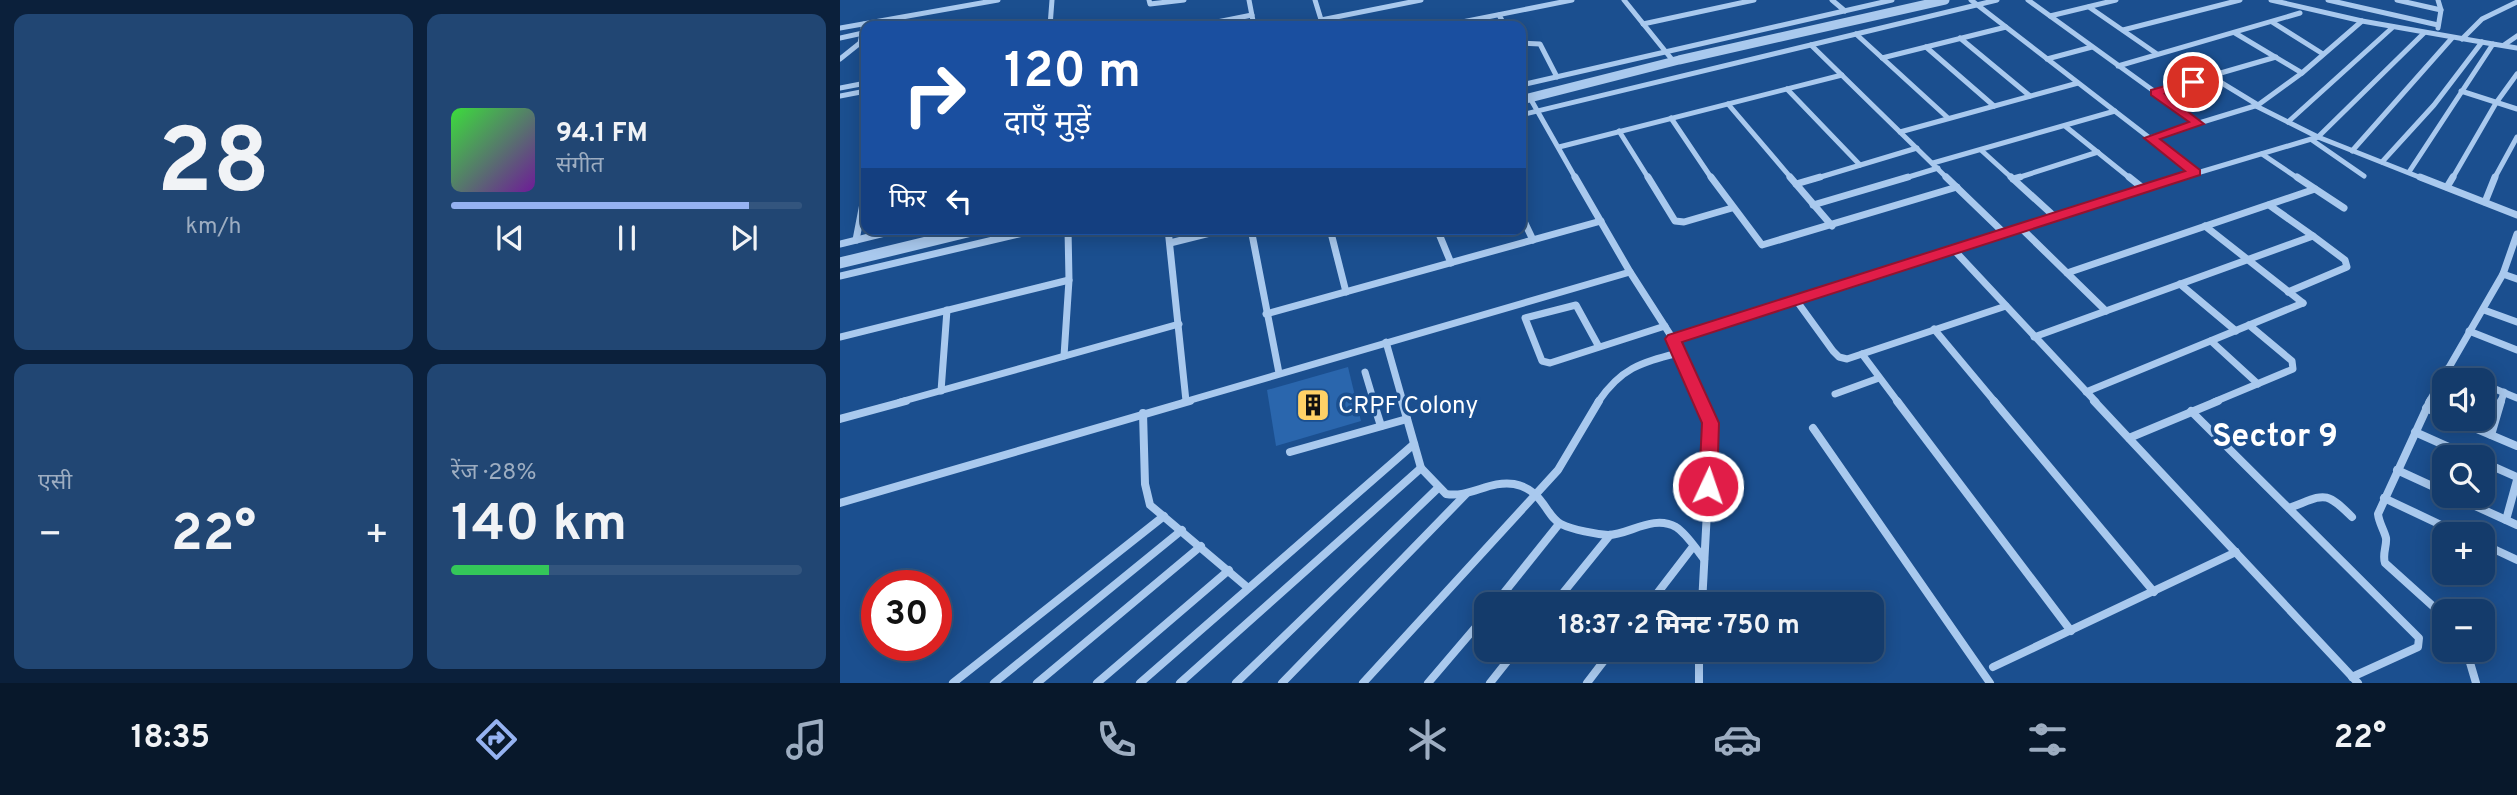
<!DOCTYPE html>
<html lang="hi">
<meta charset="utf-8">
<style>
body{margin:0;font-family:Overpass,"Noto Sans Devanagari",sans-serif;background:#214673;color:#f1f3f6;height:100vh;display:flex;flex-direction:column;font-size:26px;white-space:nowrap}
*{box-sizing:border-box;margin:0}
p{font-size:23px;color:#9dadc1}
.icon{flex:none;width:38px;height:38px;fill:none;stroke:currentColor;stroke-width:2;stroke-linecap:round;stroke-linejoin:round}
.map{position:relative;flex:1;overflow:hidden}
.panel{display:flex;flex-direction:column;gap:14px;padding:14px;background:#0b203b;width:840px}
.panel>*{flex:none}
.top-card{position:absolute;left:21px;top:21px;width:665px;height:214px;border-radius:14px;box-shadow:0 4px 18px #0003,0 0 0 2px #33557e;background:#1a4fa0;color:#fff;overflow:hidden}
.fabs{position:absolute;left:1592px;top:368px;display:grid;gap:14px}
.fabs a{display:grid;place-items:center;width:63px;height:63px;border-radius:14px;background:#143b6b;box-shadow:0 4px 18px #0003,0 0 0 2px #33557e;font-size:35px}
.speed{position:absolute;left:21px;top:570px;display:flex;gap:14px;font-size:35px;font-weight:700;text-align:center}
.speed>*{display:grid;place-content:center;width:91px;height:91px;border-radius:50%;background:#143b6b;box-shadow:0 4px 18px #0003,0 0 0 2px #33557e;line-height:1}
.speed .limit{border:10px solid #d22;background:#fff;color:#111}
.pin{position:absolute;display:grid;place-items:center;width:60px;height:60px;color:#fff;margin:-30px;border:4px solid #fff;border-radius:50%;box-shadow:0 2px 7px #0007}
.me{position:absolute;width:77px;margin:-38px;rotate:3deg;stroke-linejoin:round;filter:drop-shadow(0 0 5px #0008)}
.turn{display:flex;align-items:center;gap:24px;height:147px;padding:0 28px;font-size:32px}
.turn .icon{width:91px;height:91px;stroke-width:2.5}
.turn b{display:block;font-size:49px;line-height:60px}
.then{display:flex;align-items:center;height:66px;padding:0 28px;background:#0003;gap:14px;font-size:26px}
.big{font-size:52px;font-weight:700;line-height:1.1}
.panel .widget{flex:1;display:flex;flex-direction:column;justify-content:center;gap:10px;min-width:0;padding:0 24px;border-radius:14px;background:#214673}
.panel .dial{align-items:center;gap:0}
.dial b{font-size:91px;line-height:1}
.song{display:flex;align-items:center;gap:21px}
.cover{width:84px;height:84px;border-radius:10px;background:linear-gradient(135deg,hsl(120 70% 55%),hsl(280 70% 35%))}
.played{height:7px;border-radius:4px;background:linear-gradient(90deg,#95b2f1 85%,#33557e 85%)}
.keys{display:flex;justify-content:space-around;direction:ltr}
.heat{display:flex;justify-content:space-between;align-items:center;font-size:38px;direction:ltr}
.charge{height:10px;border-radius:5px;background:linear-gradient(90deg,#34c759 28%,#33557e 0)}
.panel .tiles{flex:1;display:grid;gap:14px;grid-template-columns:repeat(2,1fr)}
.trip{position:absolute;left:634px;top:592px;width:410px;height:70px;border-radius:14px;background:#143b6b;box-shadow:0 4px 18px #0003,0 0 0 2px #33557e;font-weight:700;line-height:70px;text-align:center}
.menu{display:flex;height:112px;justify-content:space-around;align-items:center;background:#08182b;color:#9dadc1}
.menu .icon{width:49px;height:49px}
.menu .current{color:#95b2f1}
.menu b{font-size:32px;color:#f1f3f6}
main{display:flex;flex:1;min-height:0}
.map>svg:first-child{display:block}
.building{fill:#2a66ad}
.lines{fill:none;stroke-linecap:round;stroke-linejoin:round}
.minor-far2{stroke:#a9c9ee;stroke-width:5}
.minor-far1{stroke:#a9c9ee;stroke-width:7}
.minor{stroke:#a9c9ee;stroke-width:8}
.tertiary-far1{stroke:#a9c9ee;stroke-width:9}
.tertiary{stroke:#a9c9ee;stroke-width:11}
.route{fill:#e11d48;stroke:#92132f;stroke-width:2}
.labels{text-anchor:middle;stroke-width:7;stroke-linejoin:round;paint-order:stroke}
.poi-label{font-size:24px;fill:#fff;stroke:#1b4f8f;text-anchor:start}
.district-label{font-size:32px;font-weight:bold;fill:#fff;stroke:#1b4f8f}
</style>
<main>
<section class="panel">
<div class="tiles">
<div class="widget dial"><b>28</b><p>km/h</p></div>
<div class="widget">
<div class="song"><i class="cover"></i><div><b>94.1 FM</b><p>संगीत</p></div></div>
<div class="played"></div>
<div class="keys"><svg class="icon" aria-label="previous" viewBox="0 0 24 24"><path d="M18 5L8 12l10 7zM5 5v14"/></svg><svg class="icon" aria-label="pause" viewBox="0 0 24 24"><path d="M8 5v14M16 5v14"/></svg><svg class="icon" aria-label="next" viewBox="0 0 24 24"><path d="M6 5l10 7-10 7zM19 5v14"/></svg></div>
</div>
<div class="widget"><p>एसी</p>
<div class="heat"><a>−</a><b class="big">22°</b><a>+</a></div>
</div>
<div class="widget"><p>रेंज · 28%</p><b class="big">140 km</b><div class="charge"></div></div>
</div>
</section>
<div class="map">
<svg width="1677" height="683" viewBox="0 0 1677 683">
<rect width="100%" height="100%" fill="#1b4f8f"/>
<path class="building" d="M 508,367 L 521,421 L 436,446 L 427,390 Z"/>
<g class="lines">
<g class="minor-far2">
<path d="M 309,0 L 310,4 L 344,0"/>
<path d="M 409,0 L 414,26"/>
<path d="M 475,0 L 483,26"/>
<path d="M 784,0 L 834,62"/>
<path d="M 992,0 L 1005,11"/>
<path d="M 1131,0 L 1355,173"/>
<path d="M 1188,0 L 1358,123"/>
<path d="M 1431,0 L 1522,21 L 1653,44"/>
<path d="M 1488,0 L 1598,25"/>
<path d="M 1557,0 L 1601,10"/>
<path d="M 1598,0 L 1601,10 L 1598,28"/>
<path d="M 1249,7 L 1317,54"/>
<path d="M 659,15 L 665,26"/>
<path d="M 1210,16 L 1276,0"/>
<path d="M 481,20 L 581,0"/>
<path d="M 1432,22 L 1483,54"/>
<path d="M 803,24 L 914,0"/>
<path d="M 210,26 L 212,0"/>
<path d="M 357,26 L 412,15"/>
<path d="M 602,26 L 732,0"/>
<path d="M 0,28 L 158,0"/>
<path d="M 1283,30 L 1400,0"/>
<path d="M 1395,33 L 1462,73"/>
<path d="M 1016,34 L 1108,118"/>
<path d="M 0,38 L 23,33"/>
<path d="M 1120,38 L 1190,96"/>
<path d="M 1622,39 L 1642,19 L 1677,2"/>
<path d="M 681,43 L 700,44 L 717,77"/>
<path d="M 971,45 L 1108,179"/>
<path d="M 1664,45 L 1677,36"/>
<path d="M 1086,47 L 1154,106"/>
<path d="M 1042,58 L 1166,27"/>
<path d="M 0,59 L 20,43 L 24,24"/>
<path d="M 1207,59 L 1252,47"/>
<path d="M 1278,66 L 1460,13"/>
<path d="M 1372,77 L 1418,105"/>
<path d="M 681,85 L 1052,0"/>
<path d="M 0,88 L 26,83"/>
<path d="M 947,89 L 1020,165"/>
<path d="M 1621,91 L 1677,109"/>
<path d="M 1315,92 L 1436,57"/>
<path d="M 0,96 L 26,91"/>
<path d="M 690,98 L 736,179"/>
<path d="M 888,104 L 952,179"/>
<path d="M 1416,106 L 1478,137 L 1584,179"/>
<path d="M 681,115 L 1157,0"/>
<path d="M 831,118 L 872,179"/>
<path d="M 1448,122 L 1553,27"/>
<path d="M 1225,126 L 1291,179"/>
<path d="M 779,131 L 809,179"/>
<path d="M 1060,132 L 1238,83"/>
<path d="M 1310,138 L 1418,105 L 1462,73 L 1522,21"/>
<path d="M 1472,140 L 1524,176"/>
<path d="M 719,147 L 1002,75"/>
<path d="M 1141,150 L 1173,179"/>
<path d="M 1512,151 L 1612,38"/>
<path d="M 1422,154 L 1459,179"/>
<path d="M 1542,162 L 1594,105 L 1642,42"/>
<path d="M 1093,163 L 1275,111"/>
<path d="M 1569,172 L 1653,44 L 1677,48"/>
<path d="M 974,179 L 1077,148"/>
<path d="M 1062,179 L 1098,168"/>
<path d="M 1174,179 L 1258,152"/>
<path d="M 1337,179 L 1478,137 L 1584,33"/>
<path d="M 1612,179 L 1656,103 L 1677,74"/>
<path d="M 1654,179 L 1677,137"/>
</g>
<g class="minor-far1">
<path d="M 735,177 L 790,272 L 833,339 L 863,402"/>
<path d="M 808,177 L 835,221 L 844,222 L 892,208"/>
<path d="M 871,177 L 922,245 L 1117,187"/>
<path d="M 950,177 L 992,226"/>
<path d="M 1106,177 L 1164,233"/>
<path d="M 1171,177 L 1215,217"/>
<path d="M 1289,177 L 1304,189"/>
<path d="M 1457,177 L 1504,208"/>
<path d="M 1580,177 L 1677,215"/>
<path d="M 1173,179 L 1180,177"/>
<path d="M 956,184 L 980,177"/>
<path d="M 1607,187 L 1613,177"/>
<path d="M 1645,202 L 1655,177"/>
<path d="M 973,205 L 1068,177"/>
<path d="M 681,215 L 693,240"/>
<path d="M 1365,226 L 1463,303"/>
<path d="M 1181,228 L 1266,311"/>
<path d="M 328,229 L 346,401"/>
<path d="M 411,229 L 439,373"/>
<path d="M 490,229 L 506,292"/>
<path d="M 597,229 L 611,263"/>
<path d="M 16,240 L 26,188"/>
<path d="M 330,243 L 386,229"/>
<path d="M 0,244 L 61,229"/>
<path d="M 1114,250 L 1256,402"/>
<path d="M 1227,273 L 1475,189"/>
<path d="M 1663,274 L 1677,279"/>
<path d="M 0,276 L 200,229"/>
<path d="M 1340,284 L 1396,331"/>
<path d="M 1448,292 L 1507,267 L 1505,260 L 1473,236"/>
<path d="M 956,300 L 993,351 L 999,357 L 1007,359 L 1166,306"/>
<path d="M 1644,310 L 1677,322"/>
<path d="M 426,314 L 761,221"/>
<path d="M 1094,329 L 1155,402"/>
<path d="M 1629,331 L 1677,350"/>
<path d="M 0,337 L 229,280"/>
<path d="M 1194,337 L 1473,236 L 1429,205"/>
<path d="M 833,339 L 1343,177"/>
<path d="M 1371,341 L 1418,384"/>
<path d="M 546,342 L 563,402"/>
<path d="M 759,347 L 736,305 L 685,318 L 702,361 L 710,363 L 825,326"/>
<path d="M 1022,354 L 1058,402"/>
<path d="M 224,356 L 229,280 L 228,229"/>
<path d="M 1607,369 L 1634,380"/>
<path d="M 525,372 L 534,402"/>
<path d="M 1643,384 L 1677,398"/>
<path d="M 101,391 L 107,310"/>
<path d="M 1246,392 L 1463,303"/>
<path d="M 995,394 L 1039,378"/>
<path d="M 60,402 L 339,324"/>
<path d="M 344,402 L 790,272"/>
<path d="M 758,402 C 781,368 800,363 838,353"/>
<path d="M 1374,402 L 1453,369 L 1452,361 L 1409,325"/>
<path d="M 1589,402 L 1663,274 L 1677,234"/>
<path d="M 1661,402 L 1664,392"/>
</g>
<g class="minor">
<path d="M 533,401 L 541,426"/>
<path d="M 562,401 L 581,468 L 606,494 C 630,498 650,480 674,484 C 703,489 706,517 721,524 C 733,530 756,534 768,535 C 789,535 813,514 836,527 C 847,534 856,549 864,559"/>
<path d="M 1057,401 L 1231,631"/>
<path d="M 1154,401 L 1314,592"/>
<path d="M 1254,401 L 1518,683"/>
<path d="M 1590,401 L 1538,514 C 1539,523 1544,530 1546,538 C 1547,546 1542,554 1545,563 L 1605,617"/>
<path d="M 1586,408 L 1605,416"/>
<path d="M 1351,411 L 1579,638 L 1578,647 L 1512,677"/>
<path d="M 303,413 L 305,484 L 310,505 L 407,587"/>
<path d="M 1611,418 L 1677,446"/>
<path d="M 0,419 L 66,401"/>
<path d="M 973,428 L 1150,683"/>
<path d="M 1575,432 L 1631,457"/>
<path d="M 1651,435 L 1661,401"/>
<path d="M 1289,438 L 1378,401"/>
<path d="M 450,452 L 567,419"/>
<path d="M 1643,462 L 1677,477"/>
<path d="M 1557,470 L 1605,492"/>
<path d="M 1611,495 L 1677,525"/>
<path d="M 1544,498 L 1620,534"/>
<path d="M 0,503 L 350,401"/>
<path d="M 1449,508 C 1485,495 1484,489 1512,517"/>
<path d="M 1666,520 L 1677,480"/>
<path d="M 1643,544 L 1677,560"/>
<path d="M 655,604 L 719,524"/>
<path d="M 714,604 L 770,535"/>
<path d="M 809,604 L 852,548"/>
<path d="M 862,604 L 871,437 L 871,423 L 862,401"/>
<path d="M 859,649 L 859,683"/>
<path d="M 1626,649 L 1636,683"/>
<path d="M 1153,667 L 1396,552"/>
<path d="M 113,683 L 324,516"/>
<path d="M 154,683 L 342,530"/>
<path d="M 197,683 L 361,546"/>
<path d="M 257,683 L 389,570"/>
<path d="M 300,683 L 574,444"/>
<path d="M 340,683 L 581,468"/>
<path d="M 396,683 L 598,488"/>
<path d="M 442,683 L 626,494"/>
<path d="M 523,683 L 718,470 L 759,401"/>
<path d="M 588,683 L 646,615"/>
<path d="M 650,683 L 677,649"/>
<path d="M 747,683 L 773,649"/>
</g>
<path class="tertiary-far1" d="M 681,100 L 839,60 L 1105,0"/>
<path class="tertiary" d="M 0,263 L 140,229"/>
</g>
<path class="route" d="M 1353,78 L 1359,82 L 1357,84 L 1325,94 L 1364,124 L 1320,139 L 1360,170 L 1360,175 L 842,342 L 879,423 L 877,486 L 875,492 L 868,494 L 862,492 L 859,486 L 862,423 L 825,339 L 828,335 L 1345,171 L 1304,138 L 1349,122 L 1311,95 L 1311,90 Z"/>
<defs>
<g id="building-square" transform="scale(1.75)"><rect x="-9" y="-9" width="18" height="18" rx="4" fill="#ffd166" stroke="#1b4f8f"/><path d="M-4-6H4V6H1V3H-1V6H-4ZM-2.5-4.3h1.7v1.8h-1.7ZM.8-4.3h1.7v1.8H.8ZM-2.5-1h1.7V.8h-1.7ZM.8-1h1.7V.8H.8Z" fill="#111"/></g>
</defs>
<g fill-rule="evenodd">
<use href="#building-square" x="473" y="405"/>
</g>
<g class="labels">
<g class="poi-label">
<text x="498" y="413">CRPF Colony</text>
</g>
<g class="district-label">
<text x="1435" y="446">Sector 9</text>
</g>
</g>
</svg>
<div class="fabs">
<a><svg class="icon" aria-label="sound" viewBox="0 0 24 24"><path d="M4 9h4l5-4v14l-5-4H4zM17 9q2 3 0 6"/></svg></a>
<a><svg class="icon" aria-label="search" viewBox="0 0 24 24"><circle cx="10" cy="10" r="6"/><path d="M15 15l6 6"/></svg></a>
<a>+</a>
<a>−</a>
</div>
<div class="speed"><div class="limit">30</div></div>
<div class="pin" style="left:1353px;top:82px;background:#d93025"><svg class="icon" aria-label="arrive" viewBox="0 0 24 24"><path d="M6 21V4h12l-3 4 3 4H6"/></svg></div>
<svg class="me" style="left:868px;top:486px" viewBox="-20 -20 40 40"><circle r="17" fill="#e11d48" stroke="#fff" stroke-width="3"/><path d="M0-11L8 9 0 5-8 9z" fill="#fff"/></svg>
<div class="trip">18:37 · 2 मिनट · 750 m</div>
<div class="top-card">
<div class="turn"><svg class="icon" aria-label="right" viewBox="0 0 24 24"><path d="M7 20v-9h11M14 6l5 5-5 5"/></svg><div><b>120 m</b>दाएँ मुड़ें</div></div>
<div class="then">फिर<svg class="icon" aria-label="left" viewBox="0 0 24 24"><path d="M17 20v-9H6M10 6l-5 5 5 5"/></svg></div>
</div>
</div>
</main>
<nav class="menu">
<b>18:35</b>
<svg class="icon current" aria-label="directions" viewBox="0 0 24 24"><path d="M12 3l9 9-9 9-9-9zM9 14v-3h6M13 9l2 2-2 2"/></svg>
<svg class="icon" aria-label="music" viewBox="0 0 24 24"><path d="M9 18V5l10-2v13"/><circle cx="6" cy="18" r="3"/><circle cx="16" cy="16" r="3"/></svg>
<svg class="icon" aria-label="phone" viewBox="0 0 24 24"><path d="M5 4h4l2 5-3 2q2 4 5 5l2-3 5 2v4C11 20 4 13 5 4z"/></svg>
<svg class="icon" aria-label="climate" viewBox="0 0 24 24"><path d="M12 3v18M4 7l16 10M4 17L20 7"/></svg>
<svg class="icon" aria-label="car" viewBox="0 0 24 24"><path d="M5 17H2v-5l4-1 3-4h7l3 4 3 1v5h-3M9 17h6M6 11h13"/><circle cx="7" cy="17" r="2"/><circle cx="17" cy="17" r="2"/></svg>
<svg class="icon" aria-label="filters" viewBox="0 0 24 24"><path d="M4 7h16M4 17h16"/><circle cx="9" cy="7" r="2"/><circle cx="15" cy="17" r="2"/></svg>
<b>22°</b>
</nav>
